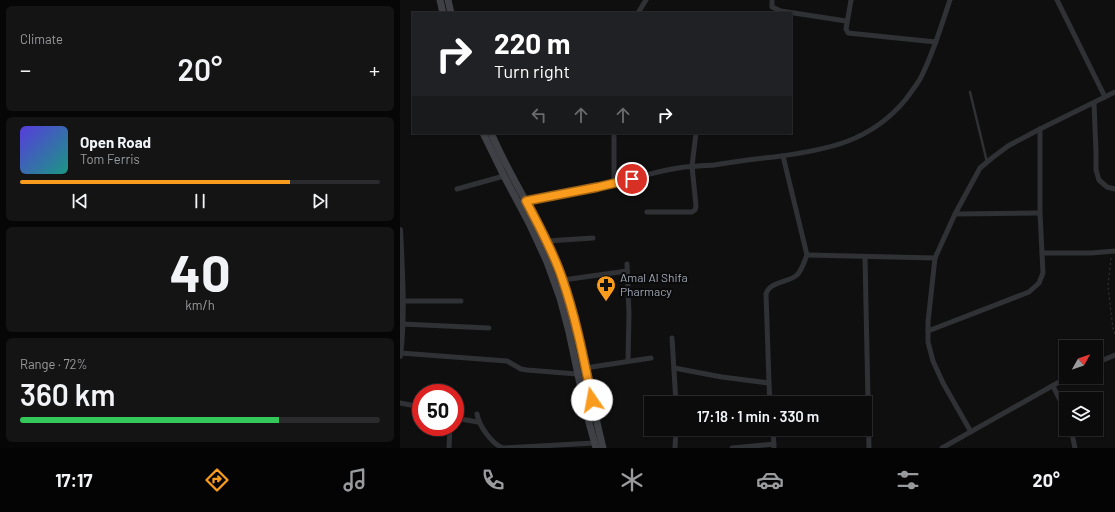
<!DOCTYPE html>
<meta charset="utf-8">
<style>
body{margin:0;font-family:Barlow,sans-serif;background:#141415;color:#f1f3f6;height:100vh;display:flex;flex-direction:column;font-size:15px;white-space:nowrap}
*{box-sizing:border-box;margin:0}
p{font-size:13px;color:#9a9b9d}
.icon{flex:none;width:22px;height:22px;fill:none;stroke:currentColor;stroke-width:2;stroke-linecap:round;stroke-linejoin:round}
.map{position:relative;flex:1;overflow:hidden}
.drawer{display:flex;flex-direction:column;gap:6px;padding:6px;background:#060607;width:400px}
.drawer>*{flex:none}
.guide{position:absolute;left:12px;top:12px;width:380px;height:122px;border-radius:0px;box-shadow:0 1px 3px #0004,0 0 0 1px #2b2b2d;background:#202124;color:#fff;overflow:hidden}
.needle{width:26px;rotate:50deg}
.tools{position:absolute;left:659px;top:340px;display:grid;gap:8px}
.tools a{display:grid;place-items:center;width:44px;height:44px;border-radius:0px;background:#0b0b0c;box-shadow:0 1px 3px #0004,0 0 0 1px #2b2b2d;font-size:20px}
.speed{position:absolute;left:12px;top:384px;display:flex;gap:8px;font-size:20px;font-weight:700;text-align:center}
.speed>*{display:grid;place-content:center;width:52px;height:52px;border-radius:50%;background:#0b0b0c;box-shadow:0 1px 3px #0004,0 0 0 1px #2b2b2d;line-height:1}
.speed .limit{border:6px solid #d22;background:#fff;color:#111}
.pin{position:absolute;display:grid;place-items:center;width:34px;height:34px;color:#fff;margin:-17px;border:2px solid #fff;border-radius:50%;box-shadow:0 1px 4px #0007}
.me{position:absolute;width:44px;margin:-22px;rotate:348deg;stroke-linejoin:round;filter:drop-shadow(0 0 3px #0008)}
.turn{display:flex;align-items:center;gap:14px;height:84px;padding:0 16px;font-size:18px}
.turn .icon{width:52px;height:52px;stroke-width:2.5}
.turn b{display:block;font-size:28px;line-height:34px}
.lanes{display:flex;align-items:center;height:38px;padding:0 16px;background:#0003;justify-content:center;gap:20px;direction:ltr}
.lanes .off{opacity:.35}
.big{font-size:30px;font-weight:600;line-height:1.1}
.drawer .card{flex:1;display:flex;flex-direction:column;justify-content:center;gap:6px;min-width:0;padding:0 14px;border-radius:6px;background:#141415}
.drawer .dial{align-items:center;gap:0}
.dial b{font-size:52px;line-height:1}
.song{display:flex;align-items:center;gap:12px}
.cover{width:48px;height:48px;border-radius:6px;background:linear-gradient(135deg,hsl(250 70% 55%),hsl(170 70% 35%))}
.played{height:4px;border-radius:2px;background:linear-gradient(90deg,#f99c1e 75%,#2b2b2d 75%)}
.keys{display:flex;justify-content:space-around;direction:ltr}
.heat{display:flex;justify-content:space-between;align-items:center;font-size:22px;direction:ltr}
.charge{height:6px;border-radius:3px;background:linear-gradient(90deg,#34c759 72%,#2b2b2d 0)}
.trip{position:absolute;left:244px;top:396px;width:228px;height:40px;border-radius:0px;background:#0b0b0c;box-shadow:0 1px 3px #0004,0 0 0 1px #2b2b2d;font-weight:600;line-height:40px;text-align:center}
.tab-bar{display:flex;height:64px;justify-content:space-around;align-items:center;background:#040405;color:#9a9b9d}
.tab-bar .icon{width:28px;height:28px}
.tab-bar .current{color:#f99c1e}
.tab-bar b{font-size:18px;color:#f1f3f6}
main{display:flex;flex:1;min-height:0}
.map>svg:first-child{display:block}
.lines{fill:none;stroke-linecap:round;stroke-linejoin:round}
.path{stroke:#36383c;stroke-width:1;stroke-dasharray:2 3;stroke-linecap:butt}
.service{stroke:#303135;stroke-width:2.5}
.minor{stroke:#303135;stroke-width:5}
.tertiary{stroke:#303135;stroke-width:6}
.secondary{stroke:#3e4045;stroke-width:7}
.route-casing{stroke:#a26514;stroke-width:10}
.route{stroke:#f99c1e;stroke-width:7}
.labels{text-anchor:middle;stroke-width:4;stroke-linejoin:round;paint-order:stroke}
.poi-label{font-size:12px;fill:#9fa6b2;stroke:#0a0a0b;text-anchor:start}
</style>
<main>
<section class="drawer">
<div class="card"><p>Climate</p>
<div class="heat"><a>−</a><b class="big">20°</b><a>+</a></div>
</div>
<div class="card">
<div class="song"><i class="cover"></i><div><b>Open Road</b><p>Tom Ferris</p></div></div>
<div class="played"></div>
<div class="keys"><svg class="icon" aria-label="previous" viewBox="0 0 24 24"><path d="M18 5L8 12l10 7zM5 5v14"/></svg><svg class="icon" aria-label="pause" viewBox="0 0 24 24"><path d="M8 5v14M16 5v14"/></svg><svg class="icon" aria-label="next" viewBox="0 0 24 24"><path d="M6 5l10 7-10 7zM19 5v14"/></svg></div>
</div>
<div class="card dial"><b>40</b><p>km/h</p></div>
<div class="card"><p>Range · 72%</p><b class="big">360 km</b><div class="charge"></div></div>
</section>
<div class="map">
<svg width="715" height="448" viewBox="0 0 715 448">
<rect width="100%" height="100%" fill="#0f0f10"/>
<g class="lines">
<path class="path" d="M 711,258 L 708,286 L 713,329 L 715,334"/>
<path class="service" d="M 570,92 L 587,162"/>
<g class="minor">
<path d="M 372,0 L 372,7 L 381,11 L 446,21"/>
<path d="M 451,0 L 446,29 L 448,33 L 536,42"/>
<path d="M 657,0 L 705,97"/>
<path d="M 238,13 L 246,0"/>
<path d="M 694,103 L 696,152 L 696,170 L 699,180 L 707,187 L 715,189"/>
<path d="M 214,133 L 214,184"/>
<path d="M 57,189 L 104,176"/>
<path d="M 118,202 C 145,197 172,193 199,187 C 225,182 251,172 278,168 C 290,166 302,166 314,165 C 334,162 354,159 374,157 C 427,150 471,142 506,99 C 511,92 516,86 520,79 C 533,55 541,26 550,0"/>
<path d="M 247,212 L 292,212 L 295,210 L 296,206 L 292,166 L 296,133"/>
<path d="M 555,214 L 640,213"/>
<path d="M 147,241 L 193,238"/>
<path d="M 642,253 L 691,253 L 715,251"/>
<path d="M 407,255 L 535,258"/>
<path d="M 465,257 L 469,448"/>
<path d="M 227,264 L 229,314 L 228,361"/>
<path d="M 163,280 L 227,271"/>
<path d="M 2,301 L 61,301"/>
<path d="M 2,324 L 89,328"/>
<path d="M 528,331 L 629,292 L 639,283 L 643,273 L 640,213 L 640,129"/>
<path d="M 272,338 L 276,403"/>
<path d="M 0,353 L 107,361 L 121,369 L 127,370 L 177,374"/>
<path d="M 696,363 L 715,355"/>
<path d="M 185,368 L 251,358"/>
<path d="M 274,368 L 322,377 L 369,383"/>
<path d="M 653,386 L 666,412"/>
<path d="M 0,403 L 21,407"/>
<path d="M 370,403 L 369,383 L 366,294 C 370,281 388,283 397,275 C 402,270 404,262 407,255 L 383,156"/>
<path d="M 77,414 C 79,426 92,444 103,448"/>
<path d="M 55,418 L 78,422"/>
<path d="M 373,429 L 374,448"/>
<path d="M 671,429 L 675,448"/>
<path d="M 571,432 L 543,383 L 533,361 L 528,342 L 528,322 L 535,258 L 555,214 L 580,168 L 592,158 L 608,146 L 640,129 L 715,92"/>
<path d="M 49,448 L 50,427"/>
<path d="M 104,448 L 194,443"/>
<path d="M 275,448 L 276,429"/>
<path d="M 332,448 L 374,444"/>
<path d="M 542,448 L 668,377"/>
</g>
<path class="tertiary" d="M 0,230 C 2,272 5,314 0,356"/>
<g class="secondary">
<path d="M 40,0 L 43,13"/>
<path d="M 48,0 L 51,13"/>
<path d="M 83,133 L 104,176 L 129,223 L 147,262 L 160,298 L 169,332 L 185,408 L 196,448"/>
<path d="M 91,133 C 96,144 101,155 107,166 C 126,203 149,240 163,280 C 181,335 189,392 203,448"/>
</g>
</g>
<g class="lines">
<g class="route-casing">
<path id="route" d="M 192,400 C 184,360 176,318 162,278 C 153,251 139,226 126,201 L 198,187 L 232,179"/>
</g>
<use href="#route" class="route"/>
</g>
<defs>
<g id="pharmacy-pin" transform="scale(1)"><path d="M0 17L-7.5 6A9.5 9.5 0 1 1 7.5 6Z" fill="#f99c1e" stroke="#0a0a0b"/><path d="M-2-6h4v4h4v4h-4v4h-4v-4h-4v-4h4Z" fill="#111"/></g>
</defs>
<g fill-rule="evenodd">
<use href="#pharmacy-pin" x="206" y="285"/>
</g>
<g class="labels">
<g class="poi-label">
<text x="220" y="282">Amal Al Shifa<tspan x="220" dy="14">Pharmacy</tspan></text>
</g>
</g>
</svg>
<div class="tools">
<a><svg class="needle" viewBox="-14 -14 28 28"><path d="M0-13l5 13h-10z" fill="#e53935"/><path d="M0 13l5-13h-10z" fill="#9a9b9d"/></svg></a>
<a><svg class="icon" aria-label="layers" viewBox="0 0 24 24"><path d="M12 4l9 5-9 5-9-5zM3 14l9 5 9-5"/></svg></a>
</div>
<div class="speed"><div class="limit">50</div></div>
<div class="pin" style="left:232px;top:179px;background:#d93025"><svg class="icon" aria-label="arrive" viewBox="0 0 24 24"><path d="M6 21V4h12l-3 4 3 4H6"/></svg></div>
<svg class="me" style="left:192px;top:400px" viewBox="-20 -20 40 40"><circle r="19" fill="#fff"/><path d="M0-13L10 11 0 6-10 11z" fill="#f99c1e"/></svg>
<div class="trip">17:18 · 1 min · 330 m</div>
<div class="guide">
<div class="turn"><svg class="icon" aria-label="right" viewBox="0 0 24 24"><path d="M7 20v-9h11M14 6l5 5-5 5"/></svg><div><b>220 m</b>Turn right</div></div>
<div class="lanes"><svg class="icon off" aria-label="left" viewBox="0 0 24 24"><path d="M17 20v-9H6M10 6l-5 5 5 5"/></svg><svg class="icon off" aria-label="ahead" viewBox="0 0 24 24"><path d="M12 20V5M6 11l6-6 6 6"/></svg><svg class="icon off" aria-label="ahead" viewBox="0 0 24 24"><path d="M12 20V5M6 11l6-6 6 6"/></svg><svg class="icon" aria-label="right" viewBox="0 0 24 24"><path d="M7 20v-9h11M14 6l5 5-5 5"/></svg></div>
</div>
</div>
</main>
<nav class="tab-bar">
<b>17:17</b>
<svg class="icon current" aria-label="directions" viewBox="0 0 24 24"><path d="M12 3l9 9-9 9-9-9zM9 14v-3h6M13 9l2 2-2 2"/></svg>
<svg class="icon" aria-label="music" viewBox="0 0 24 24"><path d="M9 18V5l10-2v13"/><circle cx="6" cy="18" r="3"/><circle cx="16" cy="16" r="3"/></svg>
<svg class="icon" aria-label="phone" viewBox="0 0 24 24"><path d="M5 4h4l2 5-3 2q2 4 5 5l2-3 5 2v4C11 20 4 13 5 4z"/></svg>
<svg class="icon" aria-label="climate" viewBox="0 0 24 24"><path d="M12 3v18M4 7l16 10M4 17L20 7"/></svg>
<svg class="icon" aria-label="car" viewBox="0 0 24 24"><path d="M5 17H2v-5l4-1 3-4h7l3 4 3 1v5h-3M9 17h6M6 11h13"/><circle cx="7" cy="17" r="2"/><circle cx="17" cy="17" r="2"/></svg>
<svg class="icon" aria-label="filters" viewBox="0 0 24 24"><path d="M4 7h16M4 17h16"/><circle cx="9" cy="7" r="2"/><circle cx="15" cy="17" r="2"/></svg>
<b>20°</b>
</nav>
